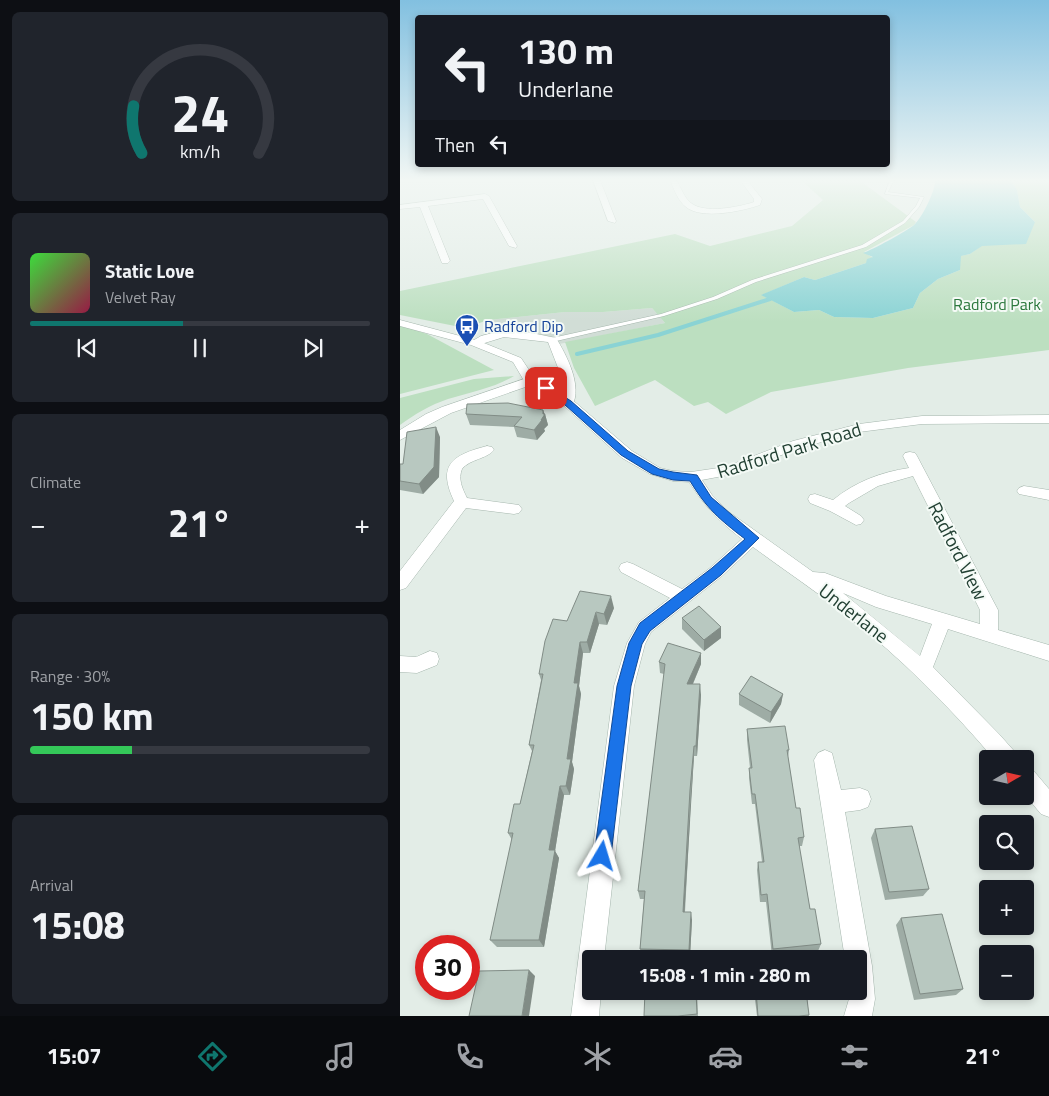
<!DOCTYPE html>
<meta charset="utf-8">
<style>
body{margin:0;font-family:"Titillium Web",sans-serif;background:#20242c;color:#f1f3f6;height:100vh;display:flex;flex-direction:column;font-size:19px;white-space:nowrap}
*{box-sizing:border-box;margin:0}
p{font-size:16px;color:#9ea1a6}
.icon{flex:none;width:28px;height:28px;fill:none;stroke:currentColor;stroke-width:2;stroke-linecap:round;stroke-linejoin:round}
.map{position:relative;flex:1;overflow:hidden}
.drawer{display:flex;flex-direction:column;gap:12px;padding:12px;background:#0d0f14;width:400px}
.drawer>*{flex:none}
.hud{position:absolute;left:15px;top:15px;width:475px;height:152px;border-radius:5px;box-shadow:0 2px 8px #0003;background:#171b24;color:#f1f3f6;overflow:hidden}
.needle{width:32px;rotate:81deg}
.tools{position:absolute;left:579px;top:750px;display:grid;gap:10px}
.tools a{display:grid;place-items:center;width:55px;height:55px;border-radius:5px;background:#171b24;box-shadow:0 2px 8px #0003;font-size:25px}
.speed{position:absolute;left:15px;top:935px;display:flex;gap:10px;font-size:25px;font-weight:700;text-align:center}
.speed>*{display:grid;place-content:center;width:65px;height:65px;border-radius:50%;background:#171b24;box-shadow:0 2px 8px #0003;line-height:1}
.speed .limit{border:8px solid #d22;background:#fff;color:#111}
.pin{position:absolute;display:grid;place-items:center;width:42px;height:42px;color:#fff;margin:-21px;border-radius:10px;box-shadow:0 2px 8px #0006}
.me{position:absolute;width:55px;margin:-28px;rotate:7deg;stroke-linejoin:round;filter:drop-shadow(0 0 4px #0008)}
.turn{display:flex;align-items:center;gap:18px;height:105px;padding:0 20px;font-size:22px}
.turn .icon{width:65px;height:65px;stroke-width:2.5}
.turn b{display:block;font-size:35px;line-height:42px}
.then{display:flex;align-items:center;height:48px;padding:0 20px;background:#0003;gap:10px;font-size:19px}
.big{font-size:38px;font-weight:700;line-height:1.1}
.drawer .card{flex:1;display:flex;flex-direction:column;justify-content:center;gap:8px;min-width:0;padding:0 18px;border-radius:8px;background:#20242c}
.drawer .dial{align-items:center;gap:0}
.dial svg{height:130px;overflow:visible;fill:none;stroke:#363941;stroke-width:7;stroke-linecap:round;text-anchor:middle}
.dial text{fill:#f1f3f6;stroke:none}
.song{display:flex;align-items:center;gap:15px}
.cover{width:60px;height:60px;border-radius:8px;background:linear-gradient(135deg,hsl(120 70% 55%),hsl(340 70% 35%))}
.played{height:5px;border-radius:2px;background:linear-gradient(90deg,#0f766e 45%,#363941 45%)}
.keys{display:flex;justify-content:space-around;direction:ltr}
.heat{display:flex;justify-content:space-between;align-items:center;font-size:28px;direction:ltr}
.charge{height:8px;border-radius:4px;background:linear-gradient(90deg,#34c759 30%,#363941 0)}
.trip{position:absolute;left:182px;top:950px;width:285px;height:50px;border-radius:5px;background:#171b24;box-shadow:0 2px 8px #0003;font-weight:700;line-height:50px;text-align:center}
.menu{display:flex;height:80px;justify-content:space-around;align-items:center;background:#090b0e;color:#9ea1a6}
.menu .icon{width:35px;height:35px}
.menu .selected{color:#0f766e}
.menu b{font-size:22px;color:#f1f3f6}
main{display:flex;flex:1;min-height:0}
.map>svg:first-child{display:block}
.built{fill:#d1ddd6}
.green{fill:#bcdfc0}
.water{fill:#8ad3d4}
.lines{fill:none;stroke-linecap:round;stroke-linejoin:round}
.stream{stroke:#8ad3d4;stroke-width:4}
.service-casing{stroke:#a5b6ad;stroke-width:1}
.minor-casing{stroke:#a5b6ad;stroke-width:1}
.tertiary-casing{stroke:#a5b6ad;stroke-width:1}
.service{fill:#fff;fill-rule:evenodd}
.minor{fill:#fff;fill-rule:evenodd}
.tertiary{fill:#fff;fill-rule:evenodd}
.wall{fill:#9eaca5}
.shaded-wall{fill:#818c86}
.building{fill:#b8c8c0;stroke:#818c86}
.route{fill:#1a73e8;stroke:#114b97}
.labels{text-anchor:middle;stroke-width:4;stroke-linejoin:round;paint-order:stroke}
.far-park-label{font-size:16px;fill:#2b783d;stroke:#f4faf6}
.far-transit-label{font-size:16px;fill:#164399;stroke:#f4faf6;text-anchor:start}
.street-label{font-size:19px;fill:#224033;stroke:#f4faf6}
</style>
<main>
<section class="drawer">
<div class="card dial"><svg viewBox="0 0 100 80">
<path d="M14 69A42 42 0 1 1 86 69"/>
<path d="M14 69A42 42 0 0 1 9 40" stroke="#0f766e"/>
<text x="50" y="56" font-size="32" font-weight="700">24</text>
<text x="50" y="72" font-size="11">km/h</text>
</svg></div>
<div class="card">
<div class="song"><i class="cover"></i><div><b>Static Love</b><p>Velvet Ray</p></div></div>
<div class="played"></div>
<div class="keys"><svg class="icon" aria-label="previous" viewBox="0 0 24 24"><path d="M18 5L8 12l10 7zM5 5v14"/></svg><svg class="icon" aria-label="pause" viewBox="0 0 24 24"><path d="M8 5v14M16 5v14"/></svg><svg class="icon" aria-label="next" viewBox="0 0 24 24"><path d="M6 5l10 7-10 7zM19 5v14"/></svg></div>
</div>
<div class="card"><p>Climate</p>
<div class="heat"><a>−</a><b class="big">21°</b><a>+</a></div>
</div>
<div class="card"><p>Range · 30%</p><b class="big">150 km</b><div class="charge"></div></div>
<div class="card"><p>Arrival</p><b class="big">15:08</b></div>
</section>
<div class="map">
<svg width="649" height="1016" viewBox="0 0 649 1016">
<rect width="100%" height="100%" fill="#e3ede7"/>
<path class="built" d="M 252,308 L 265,323 L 154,345 L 152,340 L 94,334 L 88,320 L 165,312 L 203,312 Z"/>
<g class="green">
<path d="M 401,180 L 459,180 L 516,222 L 514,225 L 464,252 L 473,258 L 466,263 L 415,280 L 404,277 L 362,295 L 394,312 L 419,310 L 434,317 L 473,318 L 513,308 L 520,293 L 538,279 L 560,270 L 560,256 L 570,254 L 581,246 L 635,222 L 620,207 L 617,190 L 611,180 L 649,180 L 649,350 L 508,368 L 371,392 L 326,414 L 308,402 L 294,406 L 255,380 L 195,406 L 174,368 L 165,342 L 265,323 L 252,308 L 203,312 L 165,312 L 88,320 L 65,328 L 0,315 L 0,291 L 275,234 L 310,246 L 392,226 L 423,200 Z"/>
<path d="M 0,325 L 27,334 L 94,370 L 0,394 Z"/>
<path d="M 114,376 C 94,388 71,392 48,399 C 30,405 15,414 0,425 L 0,398 L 74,379 Z"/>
</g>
<path class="water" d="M 535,180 L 611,180 L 617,190 L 620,207 L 635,222 L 626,244 L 582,246 L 570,254 L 561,256 L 560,270 L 538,279 L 520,293 L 513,308 L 473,318 L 434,317 L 419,310 L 394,312 L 361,295 L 404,277 L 415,280 L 466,263 L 467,259 L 473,257 L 463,253 C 472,250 507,231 514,225 C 522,218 536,190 535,180 Z"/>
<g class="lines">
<path class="stream" d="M 177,354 L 258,335 L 370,299"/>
<g class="service-casing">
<path id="service" d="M 490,180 L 494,180 L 488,192 L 524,197 L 519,207 L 505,223 L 466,247 L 356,282 L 317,299 L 264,316 L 152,342 L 149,340 L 152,338 L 261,314 L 313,297 L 352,280 L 462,245 L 503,221 L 516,206 L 520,198 L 485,194 Z"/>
</g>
<g class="minor-casing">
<g id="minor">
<path d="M 193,180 L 200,180 L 216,221 L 215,223 L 208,221 Z"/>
<path d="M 270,180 L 276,180 C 281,187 284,198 291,203 C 304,214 339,207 354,202 L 354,199 L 340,180 L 347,180 L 362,199 L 360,205 C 342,211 302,220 286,207 C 278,201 274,189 270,180 Z"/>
<path d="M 85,194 L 89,196 L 117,246 L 116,248 L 109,246 L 83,199 L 28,206 L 50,261 L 48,263 L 42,263 L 20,207 L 0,209 L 0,205 Z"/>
<path d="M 104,330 L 122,331 L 156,338 C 166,354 183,386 172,406 L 164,406 L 162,403 L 162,378 L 148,342 L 104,337 L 75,346 L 69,343 L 81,336 Z"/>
<path d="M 130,377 L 136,381 L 134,384 L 51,413 L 0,440 L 0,430 L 26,414 L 42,407 Z"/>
<path d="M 87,446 L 92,447 L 94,450 C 87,459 70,459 62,469 C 58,479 62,488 67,498 L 119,505 L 122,509 L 119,513 L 114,514 L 66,508 L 6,588 L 0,590 L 0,571 L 54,501 C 37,465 52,455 87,446 Z"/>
<path d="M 510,452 L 515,453 L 517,456 L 598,610 L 598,630 L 649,645 L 649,661 L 548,629 L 533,667 L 599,734 L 615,752 L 618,759 L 594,759 C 549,706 500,657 446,615 C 416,591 384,570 353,547 L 322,576 L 251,632 L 245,644 L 234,686 L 204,959 L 191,959 L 191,991 L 201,991 L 199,1016 L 171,1016 L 214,686 L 227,643 L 239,622 L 270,598 L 221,572 L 219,568 L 221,564 L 227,562 L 233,564 L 282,589 L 310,568 L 342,539 C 317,520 302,503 286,477 L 288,474 L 298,474 L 312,495 L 329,512 L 413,572 L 425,573 L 486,596 L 580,624 L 580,610 L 513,476 L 478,486 L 449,503 L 445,506 L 461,516 L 464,520 L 461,524 L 456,525 L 430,511 L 410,503 L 408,499 L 410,495 L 415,494 L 433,500 C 455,482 481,472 509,468 L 503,456 L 505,453 ZM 443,593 L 476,607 L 532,624 L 520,656 Z"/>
<path d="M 624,486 L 649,490 L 649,500 L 619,494 L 617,491 L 619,488 Z"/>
<path d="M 30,651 L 37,653 L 39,659 L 37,665 L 17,673 L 0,672 L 0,656 L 16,657 Z"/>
<path d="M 425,750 L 432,753 L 441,790 L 460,788 L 468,791 L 471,799 L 468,807 L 460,810 L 445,812 L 472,966 L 475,999 L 472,1016 L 444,1016 L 449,999 L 448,991 L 459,991 L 459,959 L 445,959 L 414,760 L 418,753 Z"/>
<path d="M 625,767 L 633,770 L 649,789 L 649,817 L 641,814 L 625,795 Z"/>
</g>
</g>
<g class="tertiary-casing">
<path id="tertiary" d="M 0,320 L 79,341 L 121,358 L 135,379 L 155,387 L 169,397 L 232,451 L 260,468 L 273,471 L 291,472 L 325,467 L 393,441 L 459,424 L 522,416 L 649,415 L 649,423 L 522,424 L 459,432 L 403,447 L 328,475 L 291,482 L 273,481 L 250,474 L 222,458 L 160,402 L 147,393 L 126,384 L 113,362 L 71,345 L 0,326 Z"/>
</g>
<use href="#service" class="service"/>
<use href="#minor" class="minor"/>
<use href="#tertiary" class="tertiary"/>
</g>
<g class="wall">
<path d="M 66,414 L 145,414 L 148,425 L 144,429 L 145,431 L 137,440 L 117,437 L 114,427 L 70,425 Z"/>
<path d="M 40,437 L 39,477 L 23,494 L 0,490 L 0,464 L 3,464 Z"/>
<path d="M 214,608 L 207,625 L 199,624 L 190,653 L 183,653 L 179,686 L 181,694 L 172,762 L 174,769 L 170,795 L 164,795 L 155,851 L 159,858 L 144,947 L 97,947 L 90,940 L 112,840 L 108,833 L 120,804 L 132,751 L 129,745 L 141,680 L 139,674 L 167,621 Z"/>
<path d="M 282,618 L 321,627 L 321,638 L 304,651 L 282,629 Z"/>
<path d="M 259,662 L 301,664 L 293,684 L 301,695 L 297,756 L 294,756 L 291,799 L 285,912 L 292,920 L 290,956 L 242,955 L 240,949 L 244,899 L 240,899 L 238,891 L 264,674 L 260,673 Z"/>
<path d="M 339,694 L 383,694 L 381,704 L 370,723 L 339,705 Z"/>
<path d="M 347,729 L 389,750 L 388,757 L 396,808 L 404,837 L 402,846 L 399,846 L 410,909 L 421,944 L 418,951 L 372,956 L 366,902 L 360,902 L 357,870 L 358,862 L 362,862 L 355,804 L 352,804 L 349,778 L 349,768 L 350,768 L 347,740 Z"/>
<path d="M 475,829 L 529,889 L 523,896 L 485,900 L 471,838 Z"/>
<path d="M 501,918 L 563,989 L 556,995 L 514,1000 L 496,925 Z"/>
<path d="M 297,991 L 298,1016 L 244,1016 Z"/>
<path d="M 354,991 L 406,991 L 409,1015 L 409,1016 L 357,1016 Z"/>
</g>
<g class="shaded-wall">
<path d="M 143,410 L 145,415 L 145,414 L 148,425 L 144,429 L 145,431 L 137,440 L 134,430 L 141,420 Z"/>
<path d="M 36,427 L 40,437 L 39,477 L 23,494 L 19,484 Z"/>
<path d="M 211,596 L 214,608 L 207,625 L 204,614 Z"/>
<path d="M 196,612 L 199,624 L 190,653 L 187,642 Z"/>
<path d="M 321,627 L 321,638 L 304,651 L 304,640 Z"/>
<path d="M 180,642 L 183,653 L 179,686 L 181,694 L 172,762 L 174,769 L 170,795 L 166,786 L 167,759 L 174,683 Z"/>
<path d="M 301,653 L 301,664 L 288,695 L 287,684 Z"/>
<path d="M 300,684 L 301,695 L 297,756 L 296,746 Z"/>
<path d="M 383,694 L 381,704 L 370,723 L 371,712 Z"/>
<path d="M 294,746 L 294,756 L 284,920 L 283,912 Z"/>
<path d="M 160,786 L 164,795 L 155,851 L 159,858 L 144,947 L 139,940 L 149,850 Z"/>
<path d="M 291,912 L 292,920 L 290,956 L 289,950 Z"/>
<path d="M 129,970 L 135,976 L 129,1016 L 122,1016 Z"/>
</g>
<g class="building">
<path d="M 108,403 L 143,410 L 143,414 L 145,414 L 141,420 L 142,420 L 134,430 L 114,426 L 122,417 L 66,414 L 67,404 Z"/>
<path d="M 36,427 L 34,467 L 19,484 L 0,481 L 0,464 L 3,464 L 7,432 Z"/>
<path d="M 180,591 L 211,596 L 204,614 L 196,612 L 187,642 L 180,642 L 174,683 L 178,683 L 167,759 L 171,759 L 166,786 L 160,786 L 149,850 L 155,850 L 139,940 L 90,940 L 113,833 L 108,833 L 114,804 L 120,804 L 134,745 L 129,745 L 143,674 L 139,674 L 145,641 L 153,619 L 167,621 Z"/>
<path d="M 299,606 L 321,627 L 304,640 L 282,618 Z"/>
<path d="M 268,643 L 301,653 L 287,684 L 300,684 L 296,746 L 294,746 L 290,790 L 283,912 L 291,912 L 289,950 L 240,949 L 245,891 L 238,891 L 265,664 L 259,662 Z"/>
<path d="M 351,676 L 383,694 L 371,712 L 339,694 Z"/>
<path d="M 385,726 L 389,750 L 387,750 L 396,808 L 400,808 L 404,837 L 398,838 L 410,909 L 415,909 L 421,944 L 373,949 L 367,894 L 361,895 L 358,862 L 364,862 L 355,794 L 352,794 L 349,768 L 352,768 L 347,729 Z"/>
<path d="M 512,826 L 529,889 L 489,892 L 475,829 Z"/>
<path d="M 542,914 L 563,989 L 520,994 L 501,918 Z"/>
<path d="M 129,970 L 122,1016 L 69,1016 L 79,971 Z"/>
<path d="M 245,991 L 296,991 L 297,1014 L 278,1016 L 244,1016 Z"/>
<path d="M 356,991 L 406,991 L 409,1015 L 399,1016 L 358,1016 Z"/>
</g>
<linearGradient id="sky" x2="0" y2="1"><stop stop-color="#82c0e0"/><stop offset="0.56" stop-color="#f2f7f4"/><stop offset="1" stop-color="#f2f7f4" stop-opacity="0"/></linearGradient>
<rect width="649" height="322" fill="url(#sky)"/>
<path class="route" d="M 146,385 L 171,401 L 228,451 L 259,469 L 273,472 L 297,475 L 311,497 L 359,538 L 321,575 L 250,631 L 242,644 L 231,686 L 211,856 L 209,862 L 202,865 L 196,862 L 194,856 L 217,686 L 229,643 L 240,623 L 312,568 L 345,539 C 319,519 307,509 290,481 L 273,480 L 252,474 L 221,455 L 165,405 L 143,390 L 142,388 Z"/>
<defs>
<g id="bus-pin" transform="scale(1.25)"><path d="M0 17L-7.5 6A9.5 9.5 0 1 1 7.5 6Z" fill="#1a4fb4" stroke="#f4faf6"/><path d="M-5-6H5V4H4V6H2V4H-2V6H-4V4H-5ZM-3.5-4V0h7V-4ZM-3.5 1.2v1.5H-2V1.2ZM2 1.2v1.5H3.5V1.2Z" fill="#fff"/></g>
</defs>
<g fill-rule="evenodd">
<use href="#bus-pin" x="67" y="326"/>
</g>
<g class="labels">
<g class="far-park-label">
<text x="597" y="310">Radford Park</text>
</g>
<g class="far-transit-label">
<text x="84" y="332">Radford Dip</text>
</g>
<g class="street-label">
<text transform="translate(389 450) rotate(-17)" y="7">Radford Park Road</text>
<text transform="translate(558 551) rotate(63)" y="7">Radford View</text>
<text transform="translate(454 613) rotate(38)" y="7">Underlane</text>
</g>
</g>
</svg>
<div class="tools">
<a><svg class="needle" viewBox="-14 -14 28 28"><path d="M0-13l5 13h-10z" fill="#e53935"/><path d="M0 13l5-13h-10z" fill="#9ea1a6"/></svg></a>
<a><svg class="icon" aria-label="search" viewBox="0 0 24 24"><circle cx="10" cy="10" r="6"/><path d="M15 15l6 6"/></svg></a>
<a>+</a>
<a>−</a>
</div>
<div class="speed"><div class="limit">30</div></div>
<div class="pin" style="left:146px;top:388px;background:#d93025"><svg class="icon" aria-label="arrive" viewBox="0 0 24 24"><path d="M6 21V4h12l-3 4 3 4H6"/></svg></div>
<svg class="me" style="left:202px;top:856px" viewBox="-20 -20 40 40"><path d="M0-17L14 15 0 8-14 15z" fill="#1a73e8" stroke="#fff" stroke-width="4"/></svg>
<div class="trip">15:08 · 1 min · 280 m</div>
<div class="hud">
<div class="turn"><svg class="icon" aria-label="left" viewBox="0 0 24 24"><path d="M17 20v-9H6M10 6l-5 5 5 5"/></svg><div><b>130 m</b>Underlane</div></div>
<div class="then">Then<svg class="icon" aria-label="left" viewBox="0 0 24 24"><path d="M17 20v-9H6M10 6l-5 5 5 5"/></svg></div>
</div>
</div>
</main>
<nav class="menu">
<b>15:07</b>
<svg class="icon selected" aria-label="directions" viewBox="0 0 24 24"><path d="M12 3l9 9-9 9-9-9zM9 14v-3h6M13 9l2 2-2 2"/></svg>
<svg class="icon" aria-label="music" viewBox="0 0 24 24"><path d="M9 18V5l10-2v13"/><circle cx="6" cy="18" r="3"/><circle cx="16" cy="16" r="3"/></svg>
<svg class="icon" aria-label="phone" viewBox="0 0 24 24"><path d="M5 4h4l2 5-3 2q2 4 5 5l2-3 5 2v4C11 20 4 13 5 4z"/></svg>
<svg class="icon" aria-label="climate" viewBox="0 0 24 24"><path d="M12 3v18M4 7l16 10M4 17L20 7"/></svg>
<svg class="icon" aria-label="car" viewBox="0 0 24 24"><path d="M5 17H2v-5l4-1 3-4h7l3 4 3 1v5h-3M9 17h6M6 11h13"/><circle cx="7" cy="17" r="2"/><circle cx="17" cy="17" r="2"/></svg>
<svg class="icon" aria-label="filters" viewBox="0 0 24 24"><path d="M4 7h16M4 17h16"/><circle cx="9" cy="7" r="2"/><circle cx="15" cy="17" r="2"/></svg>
<b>21°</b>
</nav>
